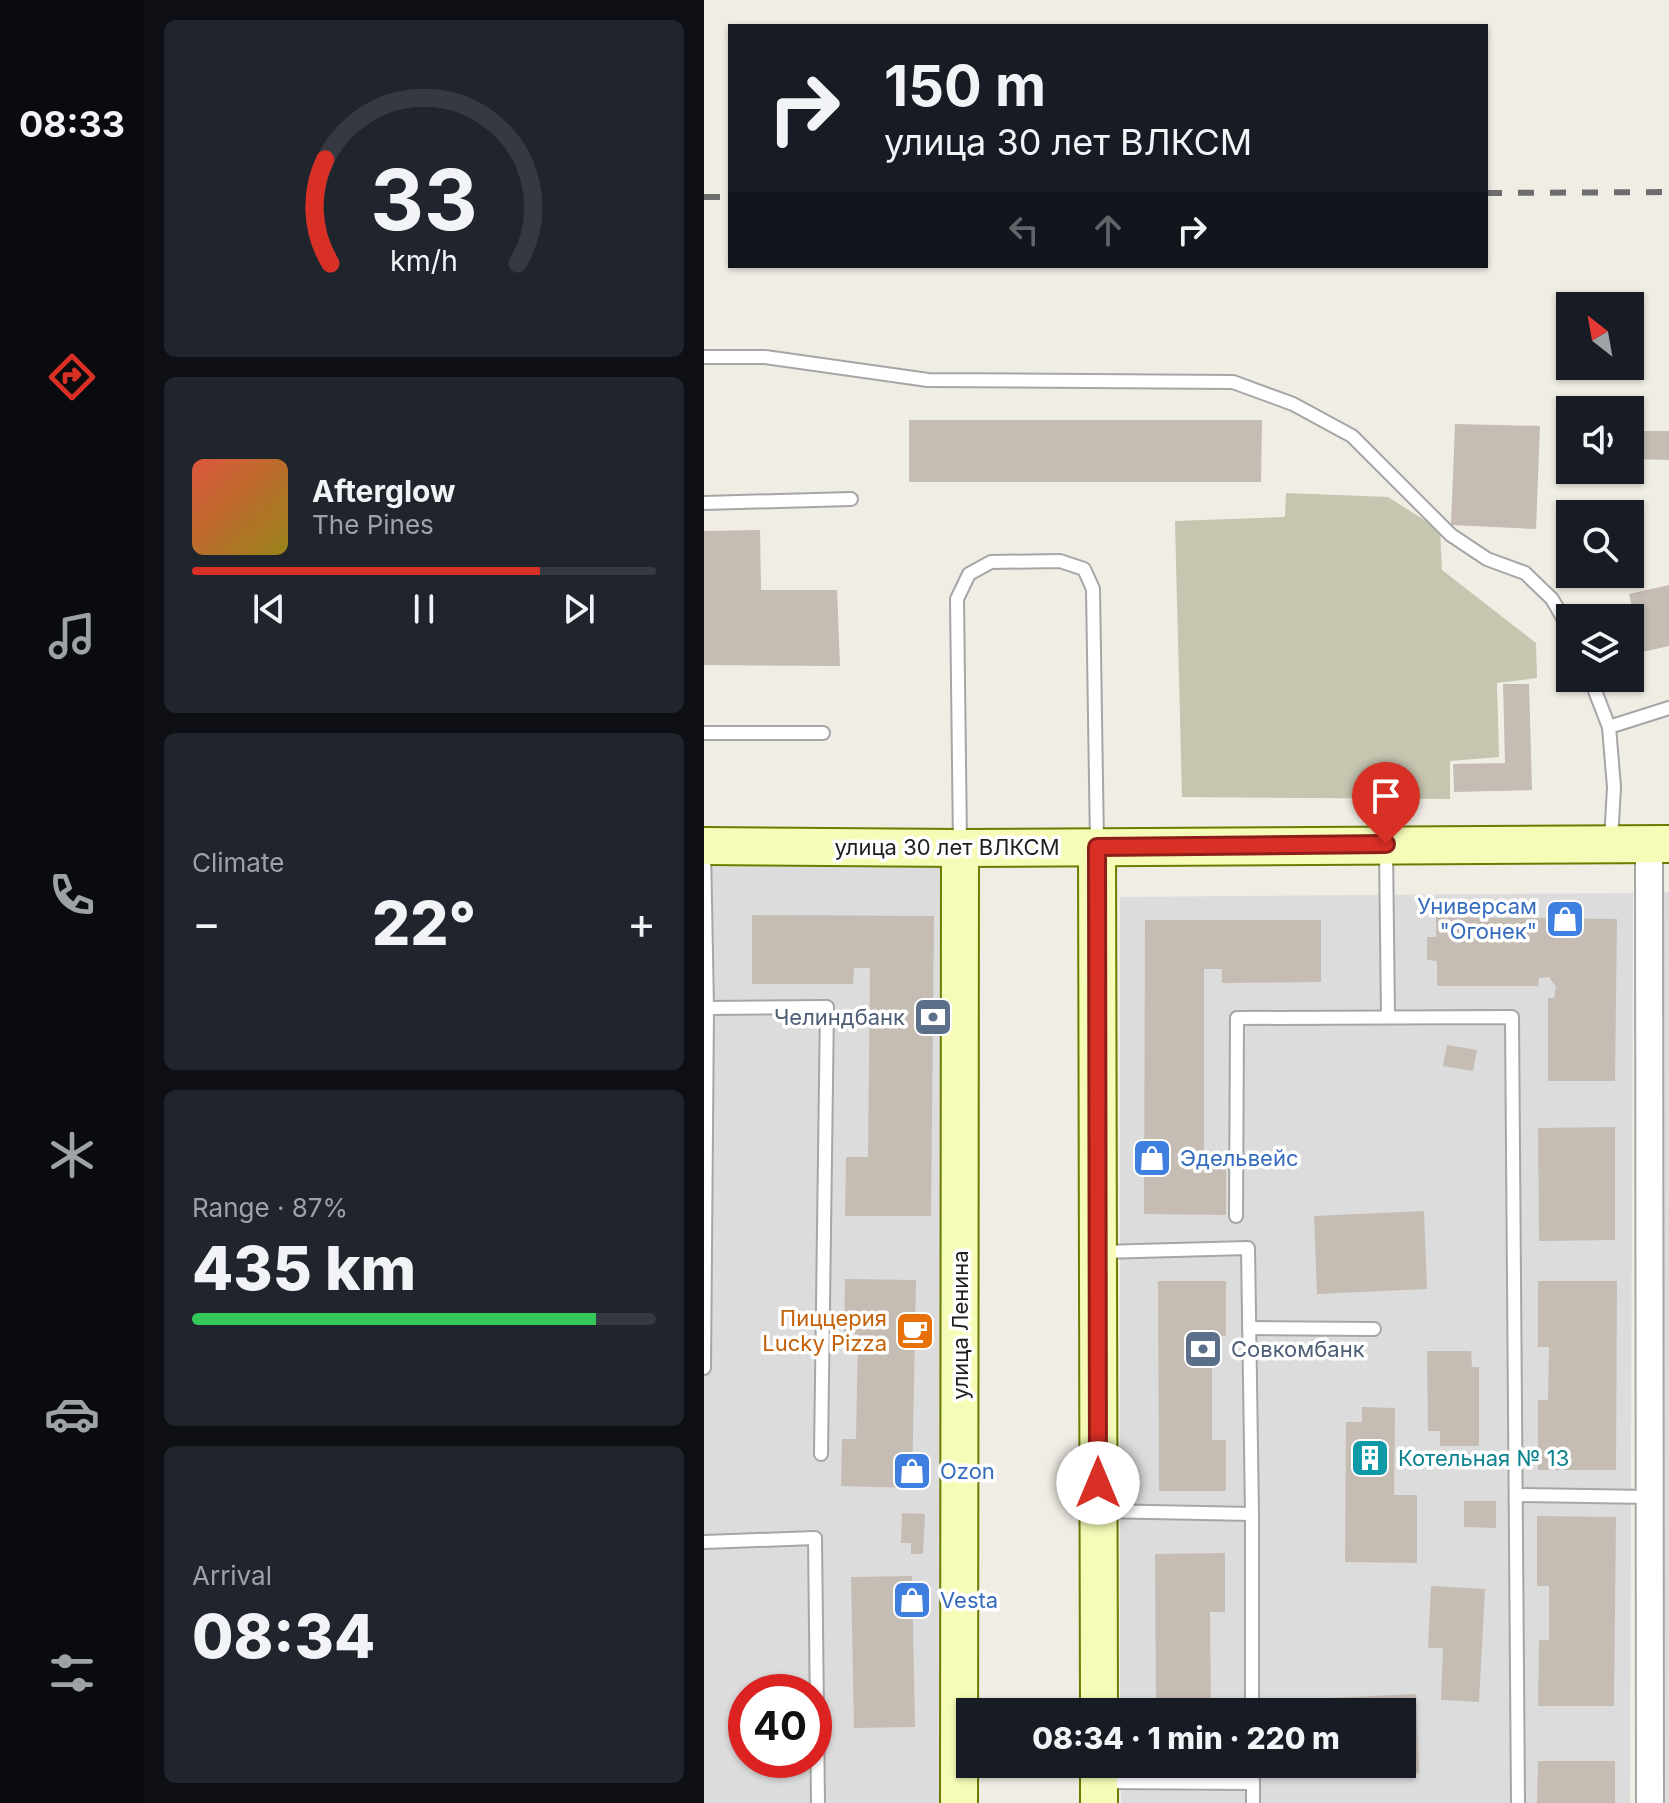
<!DOCTYPE html>
<meta charset="utf-8">
<style>
body{margin:0;font-family:Inter,sans-serif;background:#20242c;color:#f1f3f6;height:100vh;display:flex;flex-direction:column;font-size:30px;white-space:nowrap}
*{box-sizing:border-box;margin:0}
p{font-size:26px;color:#9ea1a6}
.icon{flex:none;width:44px;height:44px;fill:none;stroke:currentColor;stroke-width:2;stroke-linecap:round;stroke-linejoin:round}
.map{position:relative;flex:1;overflow:hidden}
.panel{display:flex;flex-direction:column;gap:20px;padding:20px;background:#0d0f14;width:560px}
.panel>*{flex:none}
.banner{position:absolute;left:24px;top:24px;width:760px;height:244px;border-radius:0px;box-shadow:0 2px 6px #0004;background:#171b24;color:#f1f3f6;overflow:hidden}
.needle{width:52px;rotate:329deg}
.controls{position:absolute;left:852px;top:292px;display:grid;gap:16px}
.controls a{display:grid;place-items:center;width:88px;height:88px;border-radius:0px;background:#171b24;box-shadow:0 2px 6px #0004;font-size:40px}
.speed{position:absolute;left:24px;top:1674px;display:flex;gap:16px;font-size:40px;font-weight:700;text-align:center}
.speed>*{display:grid;place-content:center;width:104px;height:104px;border-radius:50%;background:#171b24;box-shadow:0 2px 6px #0004;line-height:1}
.speed .limit{border:12px solid #d22;background:#fff;color:#111}
.pin{position:absolute;display:grid;place-items:center;width:68px;height:68px;color:#fff;margin:-82px -34px;border-radius:50% 50% 50% 0;rotate:-45deg;box-shadow:0 0 8px #0007}
.pin .icon{rotate:45deg}
.me{position:absolute;width:88px;margin:-44px;rotate:0deg;stroke-linejoin:round;filter:drop-shadow(0 0 6px #0008)}
.turn{display:flex;align-items:center;gap:28px;height:168px;padding:0 24px;font-size:36px}
.turn .icon{width:104px;height:104px;stroke-width:2.5}
.turn b{display:block;font-size:56px;line-height:68px}
.lanes{display:flex;align-items:center;height:76px;padding:0 24px;background:#0003;justify-content:center;gap:40px;direction:ltr}
.lanes .off{opacity:.35}
.big{font-size:60px;font-weight:800;line-height:1.1}
.panel .card{flex:1;display:flex;flex-direction:column;justify-content:center;gap:12px;min-width:0;padding:0 28px;border-radius:12px;background:#20242c}
.panel .dial{align-items:center;gap:0}
.dial svg{height:208px;overflow:visible;fill:none;stroke:#363941;stroke-width:7;stroke-linecap:round;text-anchor:middle}
.dial text{fill:#f1f3f6;stroke:none}
.song{display:flex;align-items:center;gap:24px}
.cover{width:96px;height:96px;border-radius:12px;background:linear-gradient(135deg,hsl(10 70% 55%),hsl(50 70% 35%))}
.played{height:8px;border-radius:4px;background:linear-gradient(90deg,#d93025 75%,#363941 75%)}
.keys{display:flex;justify-content:space-around;direction:ltr}
.heat{display:flex;justify-content:space-between;align-items:center;font-size:44px;direction:ltr}
.charge{height:12px;border-radius:6px;background:linear-gradient(90deg,#34c759 87%,#363941 0)}
.trip{position:absolute;left:252px;top:1698px;width:460px;height:80px;border-radius:0px;background:#171b24;box-shadow:0 2px 6px #0004;font-weight:800;line-height:80px;text-align:center}
main{display:flex;flex:1;min-height:0}
.tabs{display:flex;flex-direction:column;width:144px;justify-content:space-around;align-items:center;background:#090b0e;color:#9ea1a6}
.tabs .icon{width:56px;height:56px}
.tabs .active{color:#d93025}
.tabs b{font-size:36px;color:#f1f3f6}
.map>svg:first-child{display:block}
.residential{fill:#dddcdc;fill-rule:evenodd}
.construction{fill:#c5c5b0}
.building{fill:#c5bcb4}
.lines{fill:none;stroke-linecap:round;stroke-linejoin:round}
.lane-casing{stroke:#a6a6a6;stroke-width:16}
.street-casing{stroke:#a6a6a6;stroke-width:30}
.secondary-casing{stroke:#6a7c01;stroke-width:40}
.lane{stroke:#fff;stroke-width:12}
.street{stroke:#fff;stroke-width:26}
.secondary{stroke:#f6fcb8;stroke-width:36}
.rail{stroke:#6d6d6d;stroke-width:6;stroke-dasharray:16 16;stroke-linecap:butt}
.route-casing{stroke:#8d1f18;stroke-width:20}
.route{stroke:#d93025;stroke-width:14}
.labels{text-anchor:middle;stroke-width:7;stroke-linejoin:round;paint-order:stroke}
.street-label{font-size:22px;fill:#1f1f1f;stroke:#fff}
.shop-label{font-size:22px;fill:#366cbe;stroke:#fff;text-anchor:start}
.service-label{font-size:22px;fill:#4e5e75;stroke:#fff;text-anchor:end}
.food-label{font-size:22px;fill:#c56008;stroke:#fff;text-anchor:end}
.culture-label{font-size:22px;fill:#0d838f;stroke:#fff;text-anchor:start}
</style>
<main>
<nav class="tabs">
<b>08:33</b>
<svg class="icon active" aria-label="directions" viewBox="0 0 24 24"><path d="M12 3l9 9-9 9-9-9zM9 14v-3h6M13 9l2 2-2 2"/></svg>
<svg class="icon" aria-label="music" viewBox="0 0 24 24"><path d="M9 18V5l10-2v13"/><circle cx="6" cy="18" r="3"/><circle cx="16" cy="16" r="3"/></svg>
<svg class="icon" aria-label="phone" viewBox="0 0 24 24"><path d="M5 4h4l2 5-3 2q2 4 5 5l2-3 5 2v4C11 20 4 13 5 4z"/></svg>
<svg class="icon" aria-label="climate" viewBox="0 0 24 24"><path d="M12 3v18M4 7l16 10M4 17L20 7"/></svg>
<svg class="icon" aria-label="car" viewBox="0 0 24 24"><path d="M5 17H2v-5l4-1 3-4h7l3 4 3 1v5h-3M9 17h6M6 11h13"/><circle cx="7" cy="17" r="2"/><circle cx="17" cy="17" r="2"/></svg>
<svg class="icon" aria-label="filters" viewBox="0 0 24 24"><path d="M4 7h16M4 17h16"/><circle cx="9" cy="7" r="2"/><circle cx="15" cy="17" r="2"/></svg>
</nav>
<section class="panel">
<div class="card dial"><svg viewBox="0 0 100 80">
<path d="M14 69A42 42 0 1 1 86 69"/>
<path d="M14 69A42 42 0 0 1 12 29" stroke="#d93025"/>
<text x="50" y="56" font-size="32" font-weight="700">33</text>
<text x="50" y="72" font-size="11">km/h</text>
</svg></div>
<div class="card">
<div class="song"><i class="cover"></i><div><b>Afterglow</b><p>The Pines</p></div></div>
<div class="played"></div>
<div class="keys"><svg class="icon" aria-label="previous" viewBox="0 0 24 24"><path d="M18 5L8 12l10 7zM5 5v14"/></svg><svg class="icon" aria-label="pause" viewBox="0 0 24 24"><path d="M8 5v14M16 5v14"/></svg><svg class="icon" aria-label="next" viewBox="0 0 24 24"><path d="M6 5l10 7-10 7zM19 5v14"/></svg></div>
</div>
<div class="card"><p>Climate</p>
<div class="heat"><a>−</a><b class="big">22°</b><a>+</a></div>
</div>
<div class="card"><p>Range · 87%</p><b class="big">435 km</b><div class="charge"></div></div>
<div class="card"><p>Arrival</p><b class="big">08:34</b></div>
</section>
<div class="map">
<svg width="965" height="1803" viewBox="0 0 965 1803">
<rect width="100%" height="100%" fill="#f0ede5"/>
<g class="residential">
<path d="M 245,862 L 246,1803 L 0,1803 L 0,867 ZM 42,1692 L 110,1692 L 110,1760 L 42,1760 Z"/>
<path d="M 956,892 L 965,892 L 965,1803 L 957,1803 Z"/>
<path d="M 929,893 L 926,1803 L 417,1803 L 417,1764 L 698,1764 L 698,1712 L 416,1712 L 416,897 Z"/>
</g>
<path class="construction" d="M 582,493 L 684,497 L 736,530 L 738,570 L 832,643 L 833,678 L 793,683 L 795,757 L 746,761 L 746,799 L 478,797 L 471,521 L 581,517 Z"/>
<g class="building">
<path d="M 205,420 L 558,420 L 557,482 L 205,482 Z"/>
<path d="M 751,424 L 836,426 L 832,529 L 747,525 Z"/>
<path d="M 926,431 L 965,431 L 965,460 L 926,459 Z"/>
<path d="M 56,530 L 57,590 L 133,590 L 136,666 L 0,665 L 0,531 Z"/>
<path d="M 965,585 L 965,646 L 938,652 L 925,594 Z"/>
<path d="M 799,684 L 825,684 L 828,790 L 750,792 L 749,764 L 801,763 Z"/>
<path d="M 48,915 L 230,916 L 227,1216 L 141,1216 L 142,1157 L 164,1157 L 166,968 L 150,968 L 149,984 L 48,984 Z"/>
<path d="M 732,917 L 913,919 L 911,1081 L 844,1081 L 844,998 L 850,998 L 852,987 L 845,977 L 835,978 L 834,986 L 733,986 L 733,961 L 723,960 L 723,937 L 732,937 Z"/>
<path d="M 441,920 L 617,920 L 617,982 L 518,983 L 518,969 L 500,969 L 500,1163 L 522,1163 L 522,1215 L 440,1214 Z"/>
<path d="M 743,1045 L 773,1050 L 769,1071 L 739,1066 Z"/>
<path d="M 911,1127 L 911,1240 L 835,1241 L 834,1128 Z"/>
<path d="M 720,1211 L 723,1289 L 613,1294 L 610,1216 Z"/>
<path d="M 141,1279 L 212,1280 L 208,1488 L 137,1486 L 138,1439 L 152,1439 L 154,1334 L 140,1334 Z"/>
<path d="M 454,1281 L 522,1281 L 522,1336 L 508,1336 L 508,1440 L 522,1440 L 522,1491 L 455,1491 Z"/>
<path d="M 834,1281 L 913,1281 L 912,1470 L 834,1470 L 834,1400 L 844,1400 L 845,1347 L 834,1347 Z"/>
<path d="M 723,1351 L 767,1351 L 768,1367 L 775,1367 L 775,1446 L 736,1446 L 736,1431 L 724,1431 Z"/>
<path d="M 658,1407 L 691,1408 L 690,1495 L 713,1495 L 713,1563 L 641,1562 L 642,1422 L 658,1422 Z"/>
<path d="M 760,1501 L 792,1501 L 792,1528 L 760,1527 Z"/>
<path d="M 198,1513 L 221,1514 L 219,1554 L 207,1554 L 207,1543 L 197,1543 Z"/>
<path d="M 833,1516 L 912,1517 L 910,1706 L 834,1706 L 835,1640 L 845,1640 L 845,1586 L 833,1586 Z"/>
<path d="M 521,1553 L 521,1612 L 506,1612 L 507,1712 L 452,1712 L 451,1554 Z"/>
<path d="M 208,1576 L 211,1727 L 150,1728 L 147,1577 Z"/>
<path d="M 727,1586 L 781,1589 L 775,1702 L 737,1700 L 739,1648 L 724,1648 Z"/>
<path d="M 712,1694 L 715,1773 L 608,1777 L 607,1764 L 698,1764 L 698,1712 L 605,1712 L 605,1699 Z"/>
<path d="M 834,1761 L 911,1761 L 911,1803 L 833,1803 Z"/>
<path d="M 453,1764 L 520,1764 L 520,1767 L 453,1768 Z"/>
</g>
<g class="lines">
<g class="lane-casing">
<g id="lane">
<path d="M 0,357 L 61,357 L 224,380 L 529,382 L 589,404 L 648,436 L 747,535 L 783,559 L 821,573 L 848,599 L 866,630"/>
<path d="M 0,503 L 147,499"/>
<path d="M 886,678 L 905,727 L 910,787 L 907,841"/>
<path d="M 905,727 L 965,708"/>
<path d="M 0,733 L 119,733"/>
<path d="M 256,844 L 253,599 L 265,574 L 287,562 L 356,561 L 380,569 L 389,589 L 393,844"/>
<path d="M 682,848 L 684,1017"/>
<path d="M 0,1008 L 3,1008 L 0,849"/>
<path d="M 532,1216 L 533,1018 L 808,1017 L 814,1803"/>
<path d="M 545,1328 L 670,1329"/>
<path d="M 0,1368 L 3,1008 L 123,1007 L 117,1454"/>
<path d="M 812,1495 L 946,1497"/>
<path d="M 396,1511 L 548,1514 L 544,1248 L 397,1252"/>
<path d="M 548,1514 L 548,1712"/>
<path d="M 0,1542 L 111,1538 L 114,1803"/>
<path d="M 399,1782 L 549,1783 L 548,1764"/>
<path d="M 549,1783 L 549,1803"/>
</g>
</g>
<g class="street-casing">
<path id="street" d="M 945,844 L 946,1803"/>
</g>
<g class="secondary-casing">
<g id="secondary">
<path d="M 0,846 L 256,848 L 965,844"/>
<path d="M 393,847 L 395,1712"/>
<path d="M 395,1764 L 395,1803"/>
<path d="M 255,1803 L 256,848"/>
</g>
</g>
<use href="#lane" class="lane"/>
<use href="#street" class="street"/>
<use href="#secondary" class="secondary"/>
<g class="rail">
<path d="M 782,193 L 965,192"/>
<path d="M 0,197 L 26,197"/>
</g>
</g>
<g class="lines">
<g class="route-casing">
<path id="route" d="M 394,1483 L 393,847 L 682,844"/>
</g>
<use href="#route" class="route"/>
</g>
<defs>
<g id="shop-square" transform="scale(2)"><rect x="-9" y="-9" width="18" height="18" rx="4" fill="#3f7fe0" stroke="#fff"/><path d="M-5-2.5h2.3a2.7 3.5 0 0 1 5.4 0H5L5.5 6h-11ZM-1.5-2.5h3a1.5 2.3 0 0 0-3 0Z" fill="#fff"/></g>
<g id="bank-square" transform="scale(2)"><rect x="-9" y="-9" width="18" height="18" rx="4" fill="#5c6f8a" stroke="#fff"/><path d="M-6-4H6V4H-6ZM0-2.3a2.3 2.3 0 1 0 0 4.6a2.3 2.3 0 1 0 0-4.6Z" fill="#fff"/></g>
<g id="cafe-square" transform="scale(2)"><rect x="-9" y="-9" width="18" height="18" rx="4" fill="#e8710a" stroke="#fff"/><path d="M-5.5-4.5H6V0H3Q3 3.5 0 3.5H-2.5Q-5.5 3.5-5.5 0ZM3-3.2v2h1.7v-2ZM-6 4.5H4V6H-6Z" fill="#fff"/></g>
<g id="building-square" transform="scale(2)"><rect x="-9" y="-9" width="18" height="18" rx="4" fill="#0f9aa8" stroke="#fff"/><path d="M-4-6H4V6H1V3H-1V6H-4ZM-2.5-4.3h1.7v1.8h-1.7ZM.8-4.3h1.7v1.8H.8ZM-2.5-1h1.7V.8h-1.7ZM.8-1h1.7V.8H.8Z" fill="#fff"/></g>
</defs>
<g fill-rule="evenodd">
<use href="#shop-square" x="861" y="919"/>
<use href="#bank-square" x="229" y="1017"/>
<use href="#shop-square" x="448" y="1158"/>
<use href="#cafe-square" x="211" y="1331"/>
<use href="#bank-square" x="499" y="1349"/>
<use href="#building-square" x="666" y="1458"/>
<use href="#shop-square" x="208" y="1471"/>
<use href="#shop-square" x="208" y="1600"/>
</g>
<g class="labels">
<g class="street-label">
<text x="243" y="855">улица 30 лет ВЛКСМ</text>
<text transform="translate(256 1325) rotate(-90)" y="8">улица Ленина</text>
</g>
<g class="shop-label">
<text x="833" y="914" text-anchor="end">Универсам<tspan x="833" dy="25">"Огонек"</tspan></text>
<text x="476" y="1166">Эдельвейс</text>
<text x="236" y="1479">Ozon</text>
<text x="236" y="1608">Vesta</text>
</g>
<g class="service-label">
<text x="201" y="1025">Челиндбанк</text>
<text x="527" y="1357" text-anchor="start">Совкомбанк</text>
</g>
<g class="food-label">
<text x="183" y="1326">Пиццерия<tspan x="183" dy="25">Lucky Pizza</tspan></text>
</g>
<g class="culture-label">
<text x="694" y="1466">Котельная № 13</text>
</g>
</g>
</svg>
<div class="controls">
<a><svg class="needle" viewBox="-14 -14 28 28"><path d="M0-13l5 13h-10z" fill="#e53935"/><path d="M0 13l5-13h-10z" fill="#9ea1a6"/></svg></a>
<a><svg class="icon" aria-label="sound" viewBox="0 0 24 24"><path d="M4 9h4l5-4v14l-5-4H4zM17 9q2 3 0 6"/></svg></a>
<a><svg class="icon" aria-label="search" viewBox="0 0 24 24"><circle cx="10" cy="10" r="6"/><path d="M15 15l6 6"/></svg></a>
<a><svg class="icon" aria-label="layers" viewBox="0 0 24 24"><path d="M12 4l9 5-9 5-9-5zM3 14l9 5 9-5"/></svg></a>
</div>
<div class="speed"><div class="limit">40</div></div>
<div class="pin" style="left:682px;top:844px;background:#d93025"><svg class="icon" aria-label="arrive" viewBox="0 0 24 24"><path d="M6 21V4h12l-3 4 3 4H6"/></svg></div>
<svg class="me" style="left:394px;top:1483px" viewBox="-20 -20 40 40"><circle r="19" fill="#fff"/><path d="M0-13L10 11 0 6-10 11z" fill="#d93025"/></svg>
<div class="trip">08:34 · 1 min · 220 m</div>
<div class="banner">
<div class="turn"><svg class="icon" aria-label="right" viewBox="0 0 24 24"><path d="M7 20v-9h11M14 6l5 5-5 5"/></svg><div><b>150 m</b>улица 30 лет ВЛКСМ</div></div>
<div class="lanes"><svg class="icon off" aria-label="left" viewBox="0 0 24 24"><path d="M17 20v-9H6M10 6l-5 5 5 5"/></svg><svg class="icon off" aria-label="ahead" viewBox="0 0 24 24"><path d="M12 20V5M6 11l6-6 6 6"/></svg><svg class="icon" aria-label="right" viewBox="0 0 24 24"><path d="M7 20v-9h11M14 6l5 5-5 5"/></svg></div>
</div>
</div>
</main>
